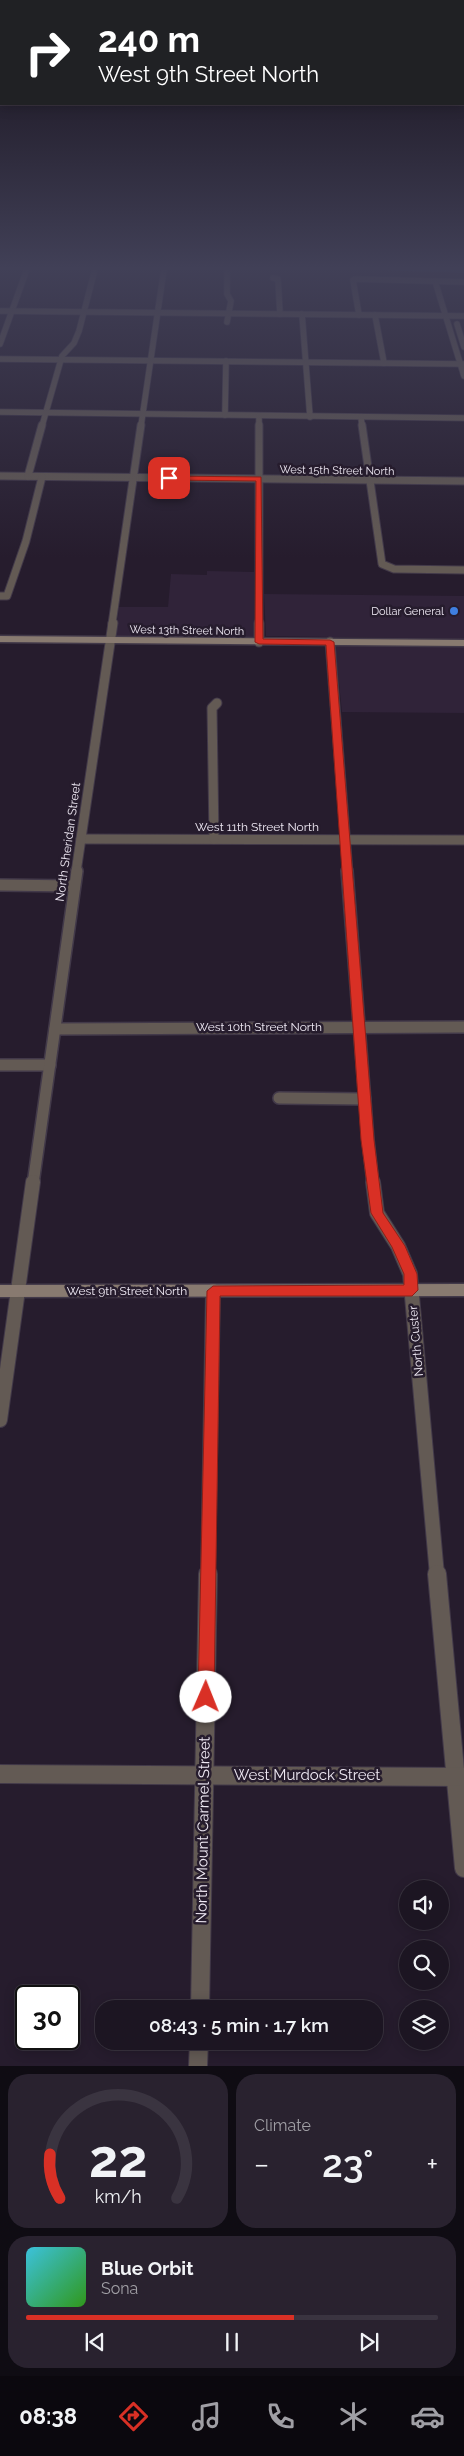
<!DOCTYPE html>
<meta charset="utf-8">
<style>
body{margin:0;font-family:Raleway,sans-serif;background:#29222f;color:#f1f3f6;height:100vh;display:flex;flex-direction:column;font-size:19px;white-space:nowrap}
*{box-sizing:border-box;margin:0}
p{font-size:16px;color:#a09fa5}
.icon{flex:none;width:28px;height:28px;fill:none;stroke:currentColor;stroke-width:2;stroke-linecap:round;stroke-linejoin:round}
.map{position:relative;height:2066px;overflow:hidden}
.sheet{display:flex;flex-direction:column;gap:8px;padding:8px;background:#0f0c13;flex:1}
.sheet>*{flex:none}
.top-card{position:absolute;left:0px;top:0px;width:465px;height:105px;box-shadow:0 2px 12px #0003,0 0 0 1px #3a3440;background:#202124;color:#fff;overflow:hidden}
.tools{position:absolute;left:399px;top:1880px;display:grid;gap:10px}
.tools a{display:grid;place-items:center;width:50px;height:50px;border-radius:50%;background:#1c1522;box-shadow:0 2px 12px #0003,0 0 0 1px #3a3440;font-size:25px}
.speed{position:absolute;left:15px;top:1985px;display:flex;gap:10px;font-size:25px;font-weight:700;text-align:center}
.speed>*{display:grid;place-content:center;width:65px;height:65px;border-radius:50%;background:#1c1522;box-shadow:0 2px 12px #0003,0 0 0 1px #3a3440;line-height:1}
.speed .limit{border:2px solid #111;border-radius:8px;background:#fff;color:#111}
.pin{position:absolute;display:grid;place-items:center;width:42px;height:42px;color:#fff;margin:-21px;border-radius:10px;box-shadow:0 2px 8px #0006}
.me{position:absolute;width:55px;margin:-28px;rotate:1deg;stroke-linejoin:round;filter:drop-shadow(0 0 4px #0008)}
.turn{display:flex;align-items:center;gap:18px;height:105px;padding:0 15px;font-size:22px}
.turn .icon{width:65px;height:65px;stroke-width:2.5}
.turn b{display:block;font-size:35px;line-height:42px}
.big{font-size:38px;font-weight:600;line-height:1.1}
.sheet .tile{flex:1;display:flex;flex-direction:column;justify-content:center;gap:8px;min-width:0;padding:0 18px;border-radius:20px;background:#29222f}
.sheet .dial{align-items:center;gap:0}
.dial svg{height:130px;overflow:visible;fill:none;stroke:#3a3440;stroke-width:7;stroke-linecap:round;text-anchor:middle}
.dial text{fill:#f1f3f6;stroke:none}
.song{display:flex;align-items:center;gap:15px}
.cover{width:60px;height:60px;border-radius:8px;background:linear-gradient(135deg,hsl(190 70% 55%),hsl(110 70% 35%))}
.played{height:5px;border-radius:2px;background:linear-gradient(90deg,#d93025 65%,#3a3440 65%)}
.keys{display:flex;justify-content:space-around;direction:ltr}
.heat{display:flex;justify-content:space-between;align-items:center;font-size:28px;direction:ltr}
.sheet .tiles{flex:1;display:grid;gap:8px;grid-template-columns:1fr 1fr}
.tile:last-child{grid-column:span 2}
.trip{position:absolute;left:95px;top:2000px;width:288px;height:50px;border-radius:20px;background:#1c1522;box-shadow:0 2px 12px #0003,0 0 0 1px #3a3440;font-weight:600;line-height:50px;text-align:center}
.tabs{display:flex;height:80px;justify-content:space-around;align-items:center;background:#0b080e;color:#a09fa5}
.tabs .icon{width:35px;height:35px}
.tabs .current{color:#d93025}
.tabs b{font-size:22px;color:#f1f3f6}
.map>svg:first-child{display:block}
.built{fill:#302339}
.water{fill:#1e4177}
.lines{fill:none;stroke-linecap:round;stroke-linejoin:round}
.street-far5-casing{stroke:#423949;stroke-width:7}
.street-far4-casing{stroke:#423949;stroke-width:9}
.street-far3-casing{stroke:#423949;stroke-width:11}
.street-far2-casing{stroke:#423949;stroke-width:14}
.street-far1-casing{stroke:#423949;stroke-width:16}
.street-casing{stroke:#423949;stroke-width:20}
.secondary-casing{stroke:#423949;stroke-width:3}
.street-far5{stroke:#635a54;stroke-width:5.5}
.street-far4{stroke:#635a54;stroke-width:7}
.street-far3{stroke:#635a54;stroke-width:9}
.street-far2{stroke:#635a54;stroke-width:11}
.street-far1{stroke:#635a54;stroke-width:14}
.street{stroke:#635a54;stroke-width:18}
.secondary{fill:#887a70;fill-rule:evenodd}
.route{fill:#d93025;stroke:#8d1f18}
.shop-dot{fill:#3f7fe0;stroke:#261c2d;stroke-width:2}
.labels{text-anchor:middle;stroke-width:5;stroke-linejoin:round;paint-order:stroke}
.far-street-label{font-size:11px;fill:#efe9f4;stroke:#261c2d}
.far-poi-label{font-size:11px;fill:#efe9f4;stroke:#261c2d;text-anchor:end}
.street-label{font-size:12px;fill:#efe9f4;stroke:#261c2d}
.near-street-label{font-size:15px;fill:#efe9f4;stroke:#261c2d}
</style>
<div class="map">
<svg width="464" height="2066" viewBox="0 0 464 2066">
<rect width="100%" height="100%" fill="#261c2d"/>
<g class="built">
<path d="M 207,571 L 254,572 L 254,637 L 116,636 L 119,607 L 168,607 L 171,574 L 207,575 Z"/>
<path d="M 264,594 L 464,596 L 464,639 L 266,636 Z"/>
<path d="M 335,645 L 464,646 L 464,713 L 342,712 Z"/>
</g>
<path class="water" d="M 348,269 L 464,269 L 464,273 Z"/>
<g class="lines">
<g class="street-far5-casing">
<g id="street-far5">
<path d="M 227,272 L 227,294 L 231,301 L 227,322"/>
<path d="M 273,278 L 278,279 L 280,314"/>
<path d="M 435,281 L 464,376"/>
<path d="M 0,311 L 464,316"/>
<path d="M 302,314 L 310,417"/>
<path d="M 359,315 L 353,280 L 355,279 L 464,282"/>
<path d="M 375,315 L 384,363"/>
<path d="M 457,324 L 464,347"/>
<path d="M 0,344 L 27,269"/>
<path d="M 0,359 L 464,364"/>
<path d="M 0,412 L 464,418"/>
<path d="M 225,415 L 226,361"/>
<path d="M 259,416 L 259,426"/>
<path d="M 361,417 L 362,426"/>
<path d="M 42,426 L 62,356 L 74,343 L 79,331 L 95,269"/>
<path d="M 141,426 L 164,269"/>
</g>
</g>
<g class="street-far4-casing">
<g id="street-far4">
<path d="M 259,425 L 259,624"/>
<path d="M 362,425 L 382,564 L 394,569 L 464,570"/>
<path d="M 0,476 L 464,481"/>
<path d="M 28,476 L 42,425"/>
<path d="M 0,596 L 7,596 L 26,541 L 42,477"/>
<path d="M 112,624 L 141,425"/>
</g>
</g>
<g class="street-far3-casing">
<g id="street-far3">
<path d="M 259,623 L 259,642"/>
<path d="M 330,642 L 348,872"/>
<path d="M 81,839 L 464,840"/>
<path d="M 214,839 L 212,708 L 217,703"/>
<path d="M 76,872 L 113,623"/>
</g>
</g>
<g class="street-far2-casing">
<g id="street-far2">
<path d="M 347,871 L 368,1140 L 373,1184"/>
<path d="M 0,885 L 74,886"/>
<path d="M 55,1029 L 464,1027"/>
<path d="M 0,1065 L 50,1065"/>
<path d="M 279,1098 L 365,1099"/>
<path d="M 33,1184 L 77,871"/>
</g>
</g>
<g class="street-far1-casing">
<g id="street-far1">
<path d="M 373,1182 L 377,1213 L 398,1246 L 410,1274 L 437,1575"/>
<path d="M 0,1420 L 33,1182"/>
<path d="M 208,1575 L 213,1291"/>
</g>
</g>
<g class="street-casing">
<g id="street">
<path d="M 437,1574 L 464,1868"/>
<path d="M 0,1774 L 464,1777"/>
<path d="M 200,2009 L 208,1574"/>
<path d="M 198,2066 L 199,2041"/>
</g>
</g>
<g class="secondary-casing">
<g id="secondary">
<path d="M 0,636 L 464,640 L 464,646 L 0,642 Z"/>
<path d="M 464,1284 L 464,1296 L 0,1297 L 0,1285 Z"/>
</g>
</g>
<use href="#street-far5" class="street-far5"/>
<use href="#street-far4" class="street-far4"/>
<use href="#street-far3" class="street-far3"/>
<use href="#street-far2" class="street-far2"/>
<use href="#street-far1" class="street-far1"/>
<use href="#street" class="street"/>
<use href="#secondary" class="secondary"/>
</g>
<linearGradient id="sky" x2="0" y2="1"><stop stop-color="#150f19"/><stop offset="0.48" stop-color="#414057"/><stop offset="1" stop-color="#414057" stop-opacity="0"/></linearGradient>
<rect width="464" height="558" fill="url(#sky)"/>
<path class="route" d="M 167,476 L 261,477 L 263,639 L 330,640 L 334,642 L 374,1140 L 383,1213 L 405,1246 L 417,1274 L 418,1290 L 412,1296 L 220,1296 L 214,1697 L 212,1703 L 206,1705 L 200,1703 L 198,1697 L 207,1291 L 213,1286 L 404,1285 L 404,1274 L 392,1247 L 371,1213 L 361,1140 L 326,645 L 259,644 L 255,642 L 256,481 L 169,480 Z"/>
<circle class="shop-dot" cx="454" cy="611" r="5"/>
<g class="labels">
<g class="far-street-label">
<text transform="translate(337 470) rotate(1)" y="4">West 15th Street North</text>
<text transform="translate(187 630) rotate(1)" y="4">West 13th Street North</text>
</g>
<g class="far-poi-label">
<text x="444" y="615">Dollar General</text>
</g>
<g class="street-label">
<text x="257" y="831">West 11th Street North</text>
<text transform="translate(68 842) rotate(-82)" y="4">North Sheridan Street</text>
<text x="259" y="1031">West 10th Street North</text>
<text x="127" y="1295">West 9th Street North</text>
<text transform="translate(416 1341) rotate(-95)" y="4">North Custer</text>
</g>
<g class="near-street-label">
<text x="307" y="1780">West Murdock Street</text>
<text transform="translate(203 1830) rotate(-89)" y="5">North Mount Carmel Street</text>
</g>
</g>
</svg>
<div class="tools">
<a><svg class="icon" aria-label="sound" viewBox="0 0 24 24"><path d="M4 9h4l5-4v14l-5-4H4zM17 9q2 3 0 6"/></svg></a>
<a><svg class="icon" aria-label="search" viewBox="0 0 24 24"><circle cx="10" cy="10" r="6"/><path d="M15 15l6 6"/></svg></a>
<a><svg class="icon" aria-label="layers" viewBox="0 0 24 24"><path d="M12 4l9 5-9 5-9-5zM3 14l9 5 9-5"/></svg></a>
</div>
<div class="speed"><div class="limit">30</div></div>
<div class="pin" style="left:169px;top:478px;background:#d93025"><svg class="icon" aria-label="arrive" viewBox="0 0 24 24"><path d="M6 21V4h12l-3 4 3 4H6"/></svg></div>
<svg class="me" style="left:206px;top:1697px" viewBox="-20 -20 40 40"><circle r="19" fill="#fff"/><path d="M0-13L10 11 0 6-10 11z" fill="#d93025"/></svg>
<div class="trip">08:43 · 5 min · 1.7 km</div>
<div class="top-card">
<div class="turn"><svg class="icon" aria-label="right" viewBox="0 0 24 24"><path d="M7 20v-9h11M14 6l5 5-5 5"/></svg><div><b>240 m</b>West 9th Street North</div></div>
</div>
</div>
<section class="sheet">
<div class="tiles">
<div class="tile dial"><svg viewBox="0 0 100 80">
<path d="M14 69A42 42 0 1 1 86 69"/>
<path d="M14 69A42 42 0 0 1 8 42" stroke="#d93025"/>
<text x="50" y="56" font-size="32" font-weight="700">22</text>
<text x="50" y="72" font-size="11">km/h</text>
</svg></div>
<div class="tile"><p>Climate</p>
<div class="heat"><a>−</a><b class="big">23°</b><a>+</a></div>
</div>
<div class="tile">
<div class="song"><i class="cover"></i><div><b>Blue Orbit</b><p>Sona</p></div></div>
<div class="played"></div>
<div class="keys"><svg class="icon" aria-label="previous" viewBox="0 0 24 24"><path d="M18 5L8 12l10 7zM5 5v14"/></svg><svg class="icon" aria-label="pause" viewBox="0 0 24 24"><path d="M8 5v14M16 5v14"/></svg><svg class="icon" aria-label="next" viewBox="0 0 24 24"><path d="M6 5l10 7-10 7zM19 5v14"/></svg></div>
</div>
</div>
</section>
<nav class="tabs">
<b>08:38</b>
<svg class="icon current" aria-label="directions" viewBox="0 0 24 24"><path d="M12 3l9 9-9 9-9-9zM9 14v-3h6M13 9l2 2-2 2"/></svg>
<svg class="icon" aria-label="music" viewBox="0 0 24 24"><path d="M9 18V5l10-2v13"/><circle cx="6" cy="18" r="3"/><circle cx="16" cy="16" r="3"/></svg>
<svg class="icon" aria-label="phone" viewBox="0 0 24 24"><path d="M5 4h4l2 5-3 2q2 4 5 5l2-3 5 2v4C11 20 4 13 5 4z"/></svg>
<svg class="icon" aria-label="climate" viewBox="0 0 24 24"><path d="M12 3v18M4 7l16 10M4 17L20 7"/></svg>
<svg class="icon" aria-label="car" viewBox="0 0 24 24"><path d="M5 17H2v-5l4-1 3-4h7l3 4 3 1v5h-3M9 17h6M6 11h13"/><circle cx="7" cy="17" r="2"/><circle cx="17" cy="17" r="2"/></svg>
</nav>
